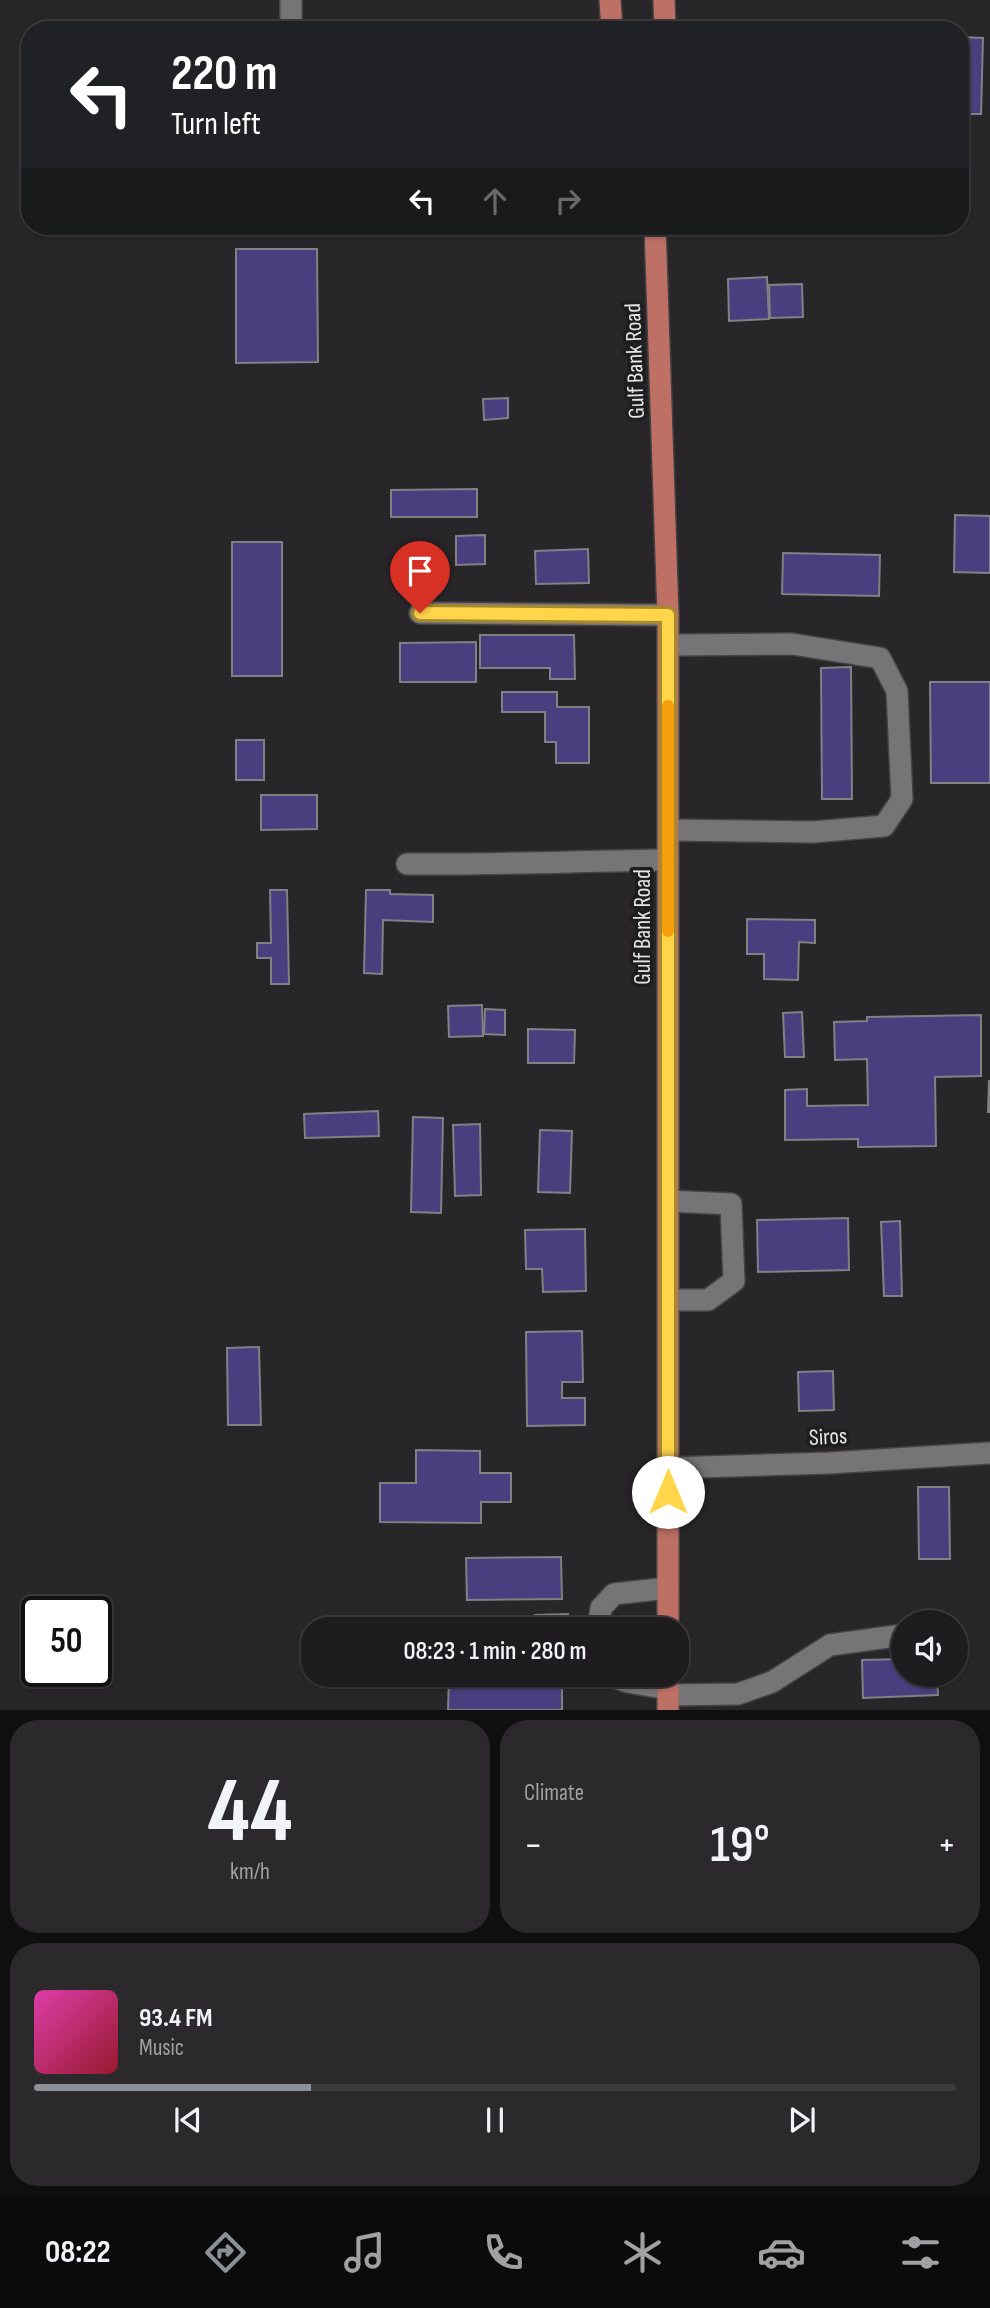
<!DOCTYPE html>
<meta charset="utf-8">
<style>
body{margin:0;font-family:"Sofia Sans Condensed",sans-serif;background:#2b292b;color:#f1f3f6;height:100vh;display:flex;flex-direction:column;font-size:26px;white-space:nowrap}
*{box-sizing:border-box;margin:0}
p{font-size:23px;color:#a1a1a4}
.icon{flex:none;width:38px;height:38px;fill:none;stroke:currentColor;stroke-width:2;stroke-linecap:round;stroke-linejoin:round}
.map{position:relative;height:1710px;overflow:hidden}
.details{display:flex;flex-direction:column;gap:10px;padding:10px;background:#100f10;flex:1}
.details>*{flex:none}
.banner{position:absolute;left:21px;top:21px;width:948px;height:214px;border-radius:28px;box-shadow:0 2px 5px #0004,0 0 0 2px #3c3a3c;background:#202124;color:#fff;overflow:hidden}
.controls{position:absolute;left:891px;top:1610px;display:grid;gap:14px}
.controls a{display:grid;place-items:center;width:77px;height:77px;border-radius:50%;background:#1e1c1e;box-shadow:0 2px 5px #0004,0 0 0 2px #3c3a3c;font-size:35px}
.speed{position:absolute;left:21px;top:1596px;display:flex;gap:14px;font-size:35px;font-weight:700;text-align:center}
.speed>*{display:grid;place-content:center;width:91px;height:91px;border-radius:50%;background:#1e1c1e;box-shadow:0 2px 5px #0004,0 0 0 2px #3c3a3c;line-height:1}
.speed .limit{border:4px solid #111;border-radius:10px;background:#fff;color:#111}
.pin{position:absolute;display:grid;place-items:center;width:60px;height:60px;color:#fff;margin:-72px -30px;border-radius:50% 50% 50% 0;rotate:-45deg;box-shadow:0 0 7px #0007}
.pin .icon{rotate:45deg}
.me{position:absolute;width:77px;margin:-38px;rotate:0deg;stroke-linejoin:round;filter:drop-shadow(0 0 5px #0008)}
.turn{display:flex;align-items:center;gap:24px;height:147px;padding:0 35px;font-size:32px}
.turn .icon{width:91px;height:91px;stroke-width:2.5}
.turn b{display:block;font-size:49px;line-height:60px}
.lanes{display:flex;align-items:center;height:66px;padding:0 35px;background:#0003;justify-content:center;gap:35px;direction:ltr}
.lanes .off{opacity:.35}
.big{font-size:52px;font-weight:600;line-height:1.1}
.details .card{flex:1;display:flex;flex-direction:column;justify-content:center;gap:10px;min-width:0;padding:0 24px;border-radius:28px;background:#2b292b}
.details .dial{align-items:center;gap:0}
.dial b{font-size:91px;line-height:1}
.song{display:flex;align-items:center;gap:21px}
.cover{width:84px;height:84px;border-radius:10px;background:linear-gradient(135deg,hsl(320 70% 55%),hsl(350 70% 35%))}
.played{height:7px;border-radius:4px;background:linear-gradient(90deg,#8c9099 30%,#3c3a3c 30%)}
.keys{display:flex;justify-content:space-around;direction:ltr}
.heat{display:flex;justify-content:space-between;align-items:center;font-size:38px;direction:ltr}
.details .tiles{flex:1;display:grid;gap:10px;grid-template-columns:1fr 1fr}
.card:last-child{grid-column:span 2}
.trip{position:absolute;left:301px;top:1617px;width:388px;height:70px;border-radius:28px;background:#1e1c1e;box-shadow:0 2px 5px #0004,0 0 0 2px #3c3a3c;font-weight:600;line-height:70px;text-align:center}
.menu{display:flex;height:112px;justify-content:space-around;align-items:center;background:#0c0b0c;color:#a1a1a4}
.menu .icon{width:49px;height:49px}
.menu .selected{color:#8c9099}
.menu b{font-size:32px;color:#f1f3f6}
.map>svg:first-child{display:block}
.building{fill:#4b3e7f;stroke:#818183;stroke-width:2}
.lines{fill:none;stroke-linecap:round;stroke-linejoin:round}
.minor-casing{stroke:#444244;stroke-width:24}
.major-casing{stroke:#444244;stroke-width:24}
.minor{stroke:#767476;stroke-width:21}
.major{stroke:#bd7063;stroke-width:21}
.route-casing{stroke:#a68a30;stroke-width:18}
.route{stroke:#ffd54a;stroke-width:12}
.slow{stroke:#f59e0b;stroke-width:12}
.labels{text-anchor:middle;stroke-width:7;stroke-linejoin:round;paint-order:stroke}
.street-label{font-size:23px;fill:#e6e5e6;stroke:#1e1d1f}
</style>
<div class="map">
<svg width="990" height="1710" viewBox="0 0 990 1710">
<rect width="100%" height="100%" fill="#282628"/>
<g class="building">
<rect x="226" y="22" width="31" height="8"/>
<path d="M 961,37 L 983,38 L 981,114 L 961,114 Z"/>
<path d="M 236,249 L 317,249 L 318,362 L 236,363 Z"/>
<path d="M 767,277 L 769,319 L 729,321 L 728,279 Z"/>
<path d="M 802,284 L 803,317 L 770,318 L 769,285 Z"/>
<path d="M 508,398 L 508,418 L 484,420 L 483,399 Z"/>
<path d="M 477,489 L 477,517 L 391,517 L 391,490 Z"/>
<path d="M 955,515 L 990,516 L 990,573 L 954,572 Z"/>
<path d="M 485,535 L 485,564 L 456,565 L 456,536 Z"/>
<rect x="232" y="542" width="50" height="134"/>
<path d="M 588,549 L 589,583 L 536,584 L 535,551 Z"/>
<path d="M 783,553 L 880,555 L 879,596 L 782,594 Z"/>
<path d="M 480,635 L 574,635 L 575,679 L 550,679 L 550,668 L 480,668 Z"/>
<path d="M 476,642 L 476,682 L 400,682 L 400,643 Z"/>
<path d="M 851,667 L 852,799 L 822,799 L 821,668 Z"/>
<path d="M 930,682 L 990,682 L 990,783 L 931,783 Z"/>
<path d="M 502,692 L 557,692 L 557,707 L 589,707 L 589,763 L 556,763 L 556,742 L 545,742 L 545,712 L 502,712 Z"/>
<rect x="236" y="740" width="28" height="40"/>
<path d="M 261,795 L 317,795 L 317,829 L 261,830 Z"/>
<path d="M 270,890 L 287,890 L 289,984 L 271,984 L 271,958 L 257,958 L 257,943 L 271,943 Z"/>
<path d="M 366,890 L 390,890 L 390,894 L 433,895 L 433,922 L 383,920 L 382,974 L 364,973 Z"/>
<path d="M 747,919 L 815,920 L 815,943 L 799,942 L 798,980 L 764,979 L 764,954 L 747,954 Z"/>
<path d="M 482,1005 L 483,1036 L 449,1037 L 448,1006 Z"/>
<path d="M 485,1009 L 505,1010 L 505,1035 L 484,1034 Z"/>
<path d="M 802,1012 L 804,1057 L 785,1057 L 783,1013 Z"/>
<path d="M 981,1015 L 981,1076 L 935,1077 L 936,1146 L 858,1147 L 858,1139 L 785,1140 L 785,1090 L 807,1089 L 807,1106 L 868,1105 L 867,1059 L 835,1060 L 834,1022 L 867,1021 L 867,1017 Z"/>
<path d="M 528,1029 L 575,1030 L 574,1063 L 528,1063 Z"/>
<path d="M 989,1081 L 990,1081 L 990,1112 L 988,1112 Z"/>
<path d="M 378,1111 L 379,1136 L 305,1138 L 304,1114 Z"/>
<path d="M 413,1117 L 443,1118 L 441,1213 L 411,1212 Z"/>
<path d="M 480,1124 L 481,1195 L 455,1196 L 453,1125 Z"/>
<path d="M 540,1130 L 572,1131 L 570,1193 L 538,1192 Z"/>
<path d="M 848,1218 L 849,1270 L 758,1272 L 757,1220 Z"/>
<path d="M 900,1221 L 902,1296 L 884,1296 L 881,1222 Z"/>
<path d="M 585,1229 L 586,1291 L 543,1292 L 542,1269 L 526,1269 L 525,1230 Z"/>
<path d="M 582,1331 L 583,1382 L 562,1382 L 562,1398 L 585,1398 L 585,1425 L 527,1426 L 526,1332 Z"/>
<path d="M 259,1347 L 261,1425 L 228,1425 L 227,1348 Z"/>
<path d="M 833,1371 L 834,1410 L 799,1411 L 798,1372 Z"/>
<path d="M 416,1450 L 480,1451 L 480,1473 L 511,1473 L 511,1502 L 481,1502 L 481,1523 L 380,1522 L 380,1483 L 416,1483 Z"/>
<path d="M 918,1487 L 949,1487 L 950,1559 L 919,1559 Z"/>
<path d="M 561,1557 L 562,1599 L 467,1600 L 466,1558 Z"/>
<path d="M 568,1614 L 568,1629 L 535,1629 L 535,1615 Z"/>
<path d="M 903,1659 L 903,1675 L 937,1675 L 938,1695 L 863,1698 L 862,1660 Z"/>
<path d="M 449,1677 L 562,1678 L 562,1710 L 448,1710 Z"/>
</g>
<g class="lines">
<g class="minor-casing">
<g id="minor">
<path d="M 291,0 L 291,30"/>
<path d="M 420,613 L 668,615"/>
<path d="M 668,645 L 792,644 L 880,658 L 897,691 L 902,799 L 884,826 L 813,832 L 668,830"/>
<path d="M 407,864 C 494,865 581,861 668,860"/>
<path d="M 668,1201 L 731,1204 L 734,1281 L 708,1300 L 668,1300"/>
<path d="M 668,1468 L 829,1463 L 990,1453"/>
<path d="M 598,1629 L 601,1608 L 614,1594 L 668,1588"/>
<path d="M 607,1675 L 628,1682 L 668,1689"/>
<path d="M 668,1695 L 738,1694 L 772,1682 L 830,1645 L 903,1635"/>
</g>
</g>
<g class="major-casing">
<g id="major">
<path d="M 610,0 L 612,30"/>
<path d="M 664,0 L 665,30"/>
<path d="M 655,226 L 668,615 L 668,1629"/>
<path d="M 668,1675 L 668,1710"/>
</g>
</g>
<use href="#minor" class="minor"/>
<use href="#major" class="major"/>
</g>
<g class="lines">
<g class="route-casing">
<path id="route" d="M 420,613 L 668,615 L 668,1492"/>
</g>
<use href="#route" class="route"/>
<path class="slow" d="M 668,706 L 668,931"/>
</g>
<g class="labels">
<g class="street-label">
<text transform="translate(634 361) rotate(-92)" y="8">Gulf Bank Road</text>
<text transform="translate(642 927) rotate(-90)" y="8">Gulf Bank Road</text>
<text transform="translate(828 1436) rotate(-3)" y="8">Siros</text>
</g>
</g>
</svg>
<div class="controls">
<a><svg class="icon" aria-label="sound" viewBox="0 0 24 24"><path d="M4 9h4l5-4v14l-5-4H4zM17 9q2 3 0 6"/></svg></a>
</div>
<div class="speed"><div class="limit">50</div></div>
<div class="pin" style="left:420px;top:613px;background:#d93025"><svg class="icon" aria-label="arrive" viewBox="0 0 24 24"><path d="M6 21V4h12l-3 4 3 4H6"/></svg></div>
<svg class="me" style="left:668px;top:1492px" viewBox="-20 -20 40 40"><circle r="19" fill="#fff"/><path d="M0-13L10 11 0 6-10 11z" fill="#ffd54a"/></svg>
<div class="trip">08:23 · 1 min · 280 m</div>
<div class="banner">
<div class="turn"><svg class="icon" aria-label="left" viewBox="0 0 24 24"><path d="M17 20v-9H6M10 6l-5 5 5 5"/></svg><div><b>220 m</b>Turn left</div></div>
<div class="lanes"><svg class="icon" aria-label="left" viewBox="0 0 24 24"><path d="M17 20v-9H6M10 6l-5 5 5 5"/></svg><svg class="icon off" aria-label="ahead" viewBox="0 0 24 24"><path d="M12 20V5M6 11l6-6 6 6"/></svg><svg class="icon off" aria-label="right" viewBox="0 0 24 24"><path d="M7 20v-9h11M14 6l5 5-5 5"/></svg></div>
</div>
</div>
<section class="details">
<div class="tiles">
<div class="card dial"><b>44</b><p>km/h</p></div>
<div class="card"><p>Climate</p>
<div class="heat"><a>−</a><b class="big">19°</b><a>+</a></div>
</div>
<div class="card">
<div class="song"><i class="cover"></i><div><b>93.4 FM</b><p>Music</p></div></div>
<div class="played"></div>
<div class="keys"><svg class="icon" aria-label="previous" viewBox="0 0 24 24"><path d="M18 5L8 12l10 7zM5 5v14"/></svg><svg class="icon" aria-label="pause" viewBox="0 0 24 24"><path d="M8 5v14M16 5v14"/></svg><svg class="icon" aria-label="next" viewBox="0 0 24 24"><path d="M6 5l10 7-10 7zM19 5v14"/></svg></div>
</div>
</div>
</section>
<nav class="menu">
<b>08:22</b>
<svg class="icon selected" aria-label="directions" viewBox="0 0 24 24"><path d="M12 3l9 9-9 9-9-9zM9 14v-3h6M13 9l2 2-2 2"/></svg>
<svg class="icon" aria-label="music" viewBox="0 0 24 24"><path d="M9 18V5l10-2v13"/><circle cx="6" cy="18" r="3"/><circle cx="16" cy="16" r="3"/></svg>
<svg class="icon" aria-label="phone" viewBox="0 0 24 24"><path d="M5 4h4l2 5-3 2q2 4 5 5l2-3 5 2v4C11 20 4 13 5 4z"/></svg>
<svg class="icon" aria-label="climate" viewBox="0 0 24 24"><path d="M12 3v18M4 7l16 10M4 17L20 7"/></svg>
<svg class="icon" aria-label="car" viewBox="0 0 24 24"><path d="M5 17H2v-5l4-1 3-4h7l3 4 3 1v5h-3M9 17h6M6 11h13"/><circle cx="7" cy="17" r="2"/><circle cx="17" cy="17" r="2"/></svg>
<svg class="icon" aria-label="filters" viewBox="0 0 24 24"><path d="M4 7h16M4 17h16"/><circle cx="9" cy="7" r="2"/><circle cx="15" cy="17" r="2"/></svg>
</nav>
